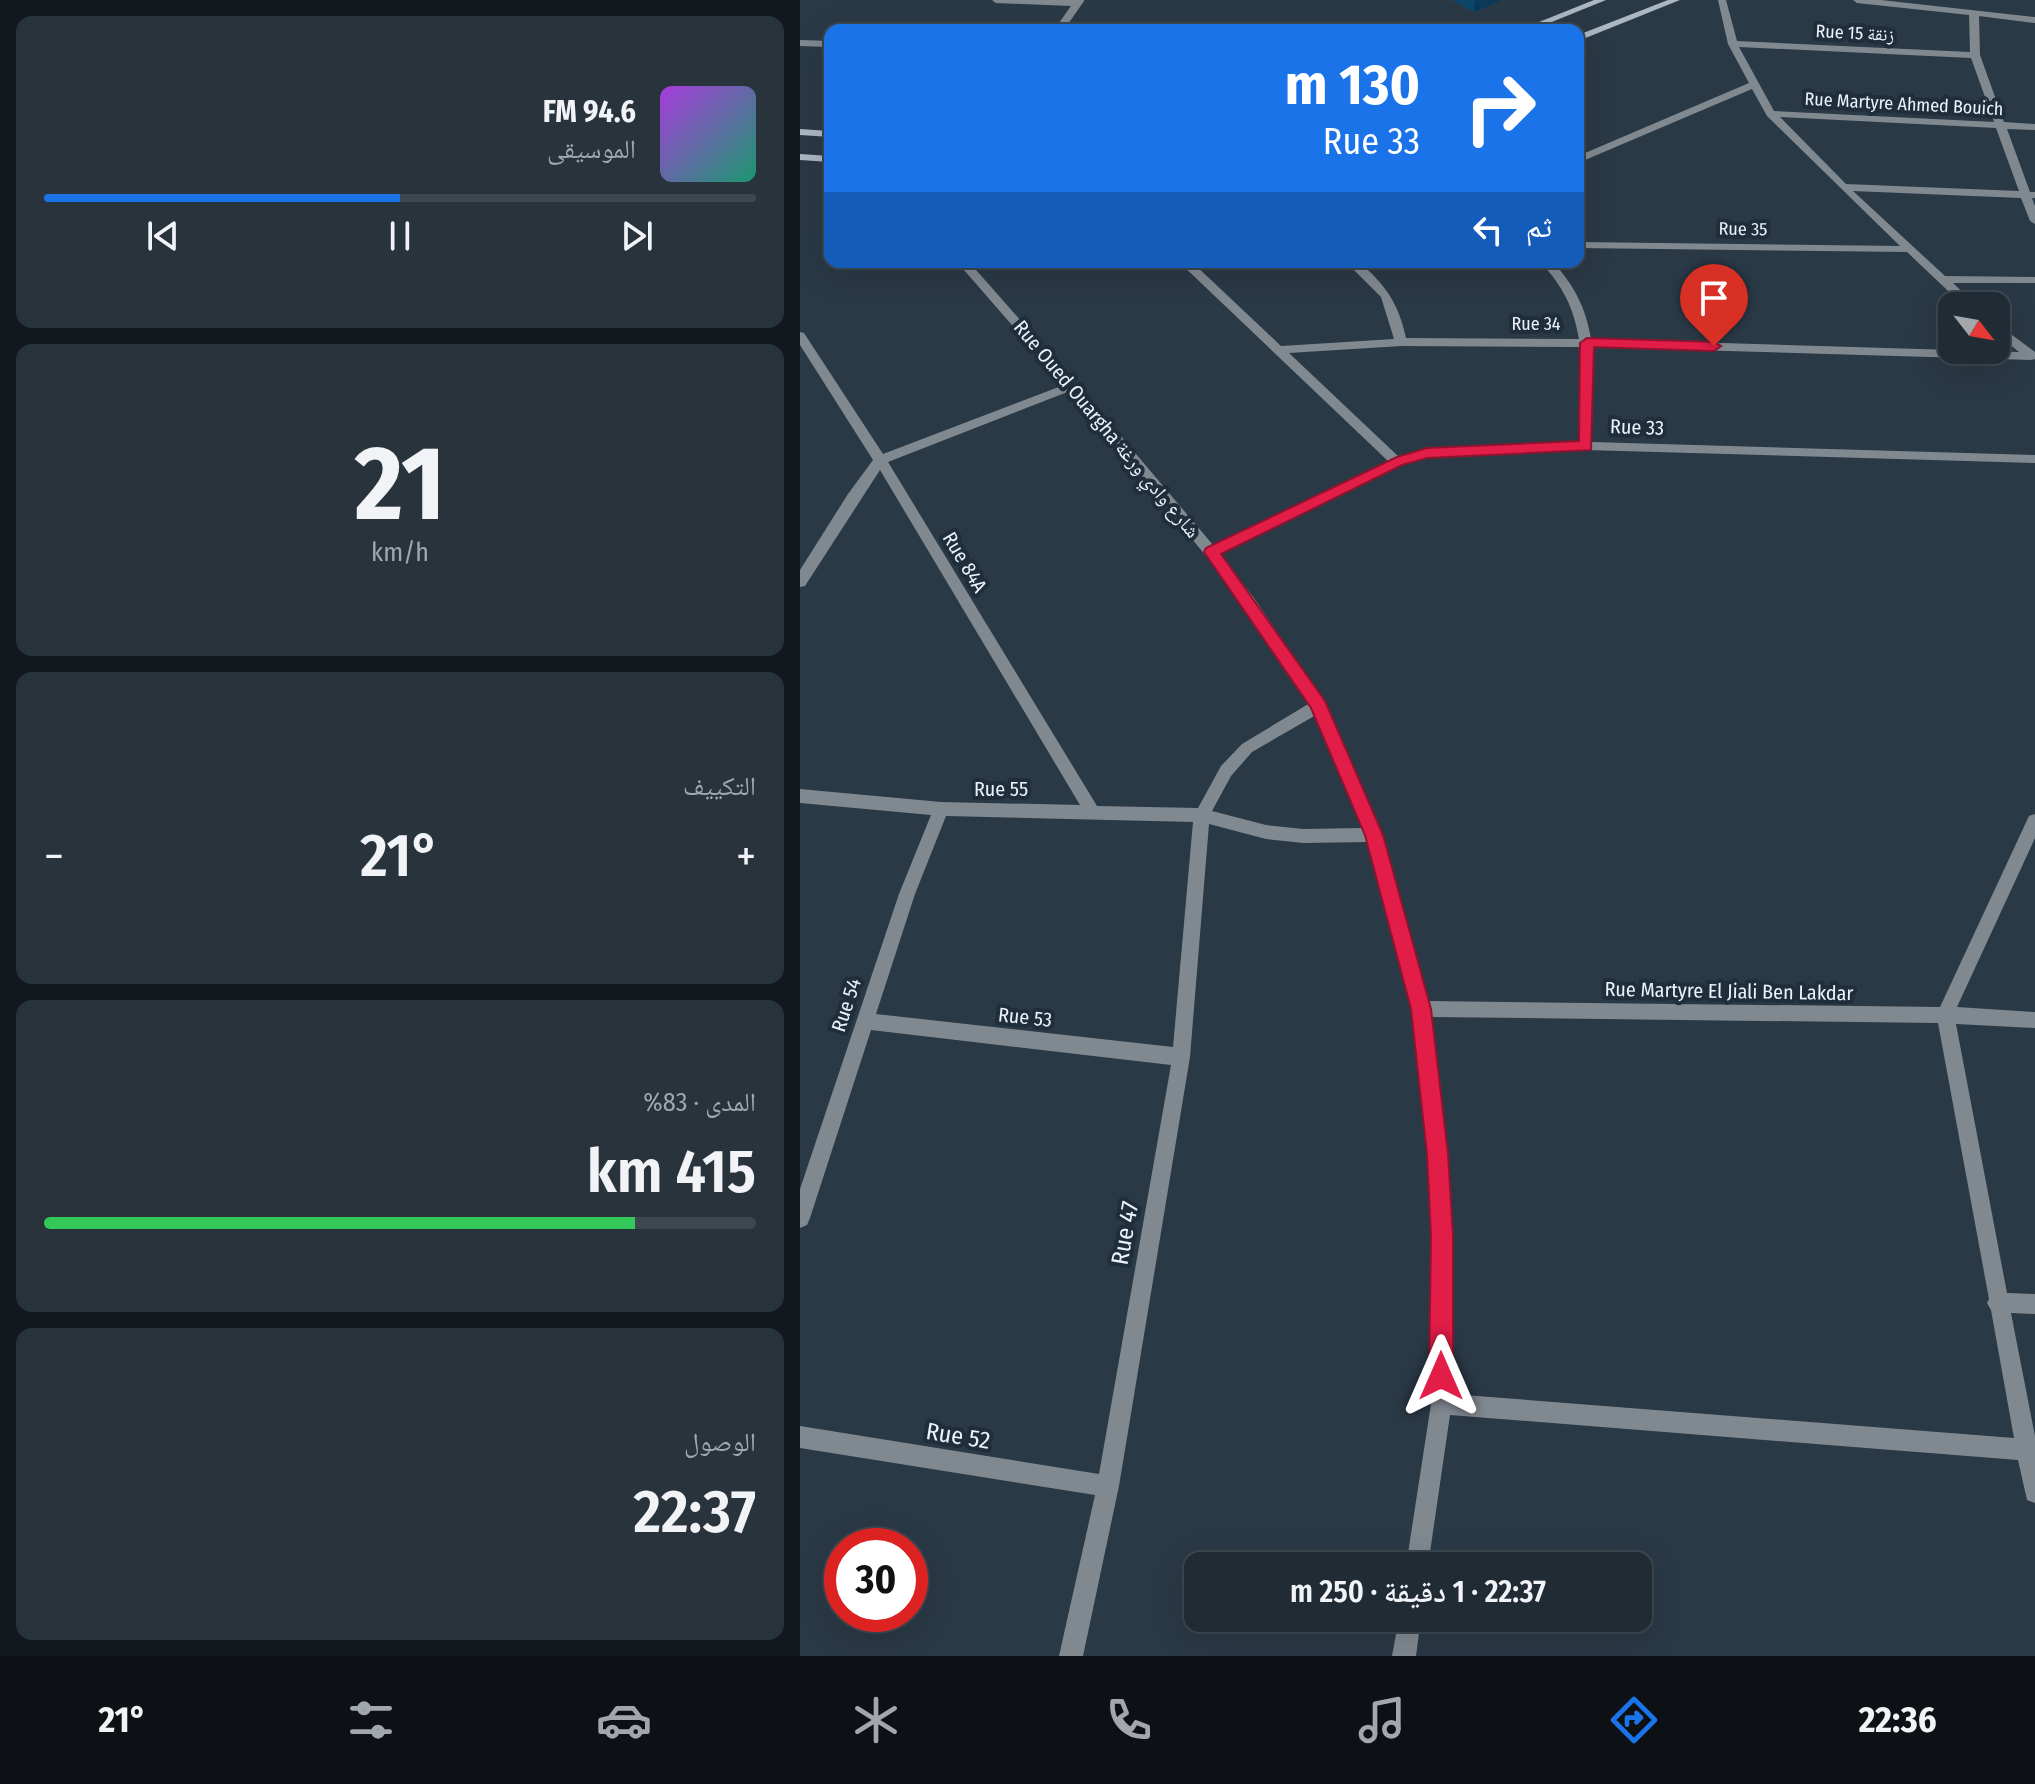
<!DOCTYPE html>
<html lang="ar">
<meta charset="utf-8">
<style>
body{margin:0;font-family:"Fira Sans Condensed","Noto Naskh Arabic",sans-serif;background:#28333c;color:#f1f3f6;direction:rtl;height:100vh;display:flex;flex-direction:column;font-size:30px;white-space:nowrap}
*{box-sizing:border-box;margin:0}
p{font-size:26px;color:#a2a7ac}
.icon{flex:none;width:44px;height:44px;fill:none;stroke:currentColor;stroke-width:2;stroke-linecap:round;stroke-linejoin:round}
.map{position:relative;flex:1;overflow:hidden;direction:ltr}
.details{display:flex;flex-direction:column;gap:16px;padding:16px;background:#12181d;width:800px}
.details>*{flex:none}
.top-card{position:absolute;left:24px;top:24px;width:760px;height:244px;border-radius:16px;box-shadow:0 8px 32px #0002,0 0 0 2px #3d474f;direction:rtl;background:#1a73e8;color:#fff;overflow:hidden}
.needle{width:52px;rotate:121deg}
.tools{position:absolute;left:1138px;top:292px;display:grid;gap:16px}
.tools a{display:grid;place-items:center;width:72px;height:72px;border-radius:16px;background:#202b34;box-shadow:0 8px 32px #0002,0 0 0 2px #3d474f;font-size:40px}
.speed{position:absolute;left:24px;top:1528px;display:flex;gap:16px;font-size:40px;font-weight:700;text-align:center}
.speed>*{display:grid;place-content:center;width:104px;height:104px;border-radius:50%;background:#202b34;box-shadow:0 8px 32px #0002,0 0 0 2px #3d474f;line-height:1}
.speed .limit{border:12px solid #d22;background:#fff;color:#111}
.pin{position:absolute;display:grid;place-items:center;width:68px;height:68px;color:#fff;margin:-82px -34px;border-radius:50% 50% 50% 0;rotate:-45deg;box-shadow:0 0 8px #0007}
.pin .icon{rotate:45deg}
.me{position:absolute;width:88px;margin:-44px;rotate:0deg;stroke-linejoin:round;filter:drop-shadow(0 0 6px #0008)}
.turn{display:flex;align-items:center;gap:28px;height:168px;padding:0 32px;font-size:36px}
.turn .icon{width:104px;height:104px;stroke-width:2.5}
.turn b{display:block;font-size:56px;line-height:68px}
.then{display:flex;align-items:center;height:76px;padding:0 32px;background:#0003;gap:16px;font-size:30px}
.big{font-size:60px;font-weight:600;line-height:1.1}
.details .card{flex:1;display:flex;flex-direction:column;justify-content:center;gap:12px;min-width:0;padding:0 28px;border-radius:16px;background:#28333c}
.details .dial{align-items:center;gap:0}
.dial b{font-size:104px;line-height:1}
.song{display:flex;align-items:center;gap:24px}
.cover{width:96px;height:96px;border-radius:12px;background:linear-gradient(135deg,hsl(280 70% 55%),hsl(160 70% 35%))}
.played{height:8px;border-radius:4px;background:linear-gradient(90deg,#1a73e8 50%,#3d474f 50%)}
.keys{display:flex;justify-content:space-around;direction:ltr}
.heat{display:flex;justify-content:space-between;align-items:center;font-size:44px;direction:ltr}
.charge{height:12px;border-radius:6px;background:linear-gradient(90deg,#34c759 83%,#3d474f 0)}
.trip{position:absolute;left:384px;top:1552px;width:468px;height:80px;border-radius:16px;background:#202b34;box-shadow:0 8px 32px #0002,0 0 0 2px #3d474f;font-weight:600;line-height:80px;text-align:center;direction:rtl}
.menu{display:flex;height:128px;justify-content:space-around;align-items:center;background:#0d1115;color:#a2a7ac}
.menu .icon{width:56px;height:56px}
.menu .active{color:#1a73e8}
.menu b{font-size:36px;color:#f1f3f6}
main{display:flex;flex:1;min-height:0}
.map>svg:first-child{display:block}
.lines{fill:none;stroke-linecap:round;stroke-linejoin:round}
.street{fill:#818990;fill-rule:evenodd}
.secondary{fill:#abb8c2;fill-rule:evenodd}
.wall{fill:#0f466c}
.shaded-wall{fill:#0c3958}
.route{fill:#e11d48;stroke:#92132f;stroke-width:2}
.labels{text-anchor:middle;stroke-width:8;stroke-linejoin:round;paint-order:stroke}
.far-street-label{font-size:18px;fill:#eaf3fb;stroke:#202e3b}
.street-label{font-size:20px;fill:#eaf3fb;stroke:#202e3b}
.near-street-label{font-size:24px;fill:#eaf3fb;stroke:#202e3b}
</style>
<main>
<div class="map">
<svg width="1235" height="1656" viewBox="0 0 1235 1656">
<rect width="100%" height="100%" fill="#2a3946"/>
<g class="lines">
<g class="street">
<path d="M 192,0 L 284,0 L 284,1 L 264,30 L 254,30 L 271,6 L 196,3 Z"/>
<path d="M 918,0 L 926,0 L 937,41 L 1170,52 L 1169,15 L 1057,3 L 1053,0 L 1081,0 L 1235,17 L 1235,23 L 1179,16 L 1180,55 L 1204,122 L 1235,124 L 1235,130 L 1207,129 L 1230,192 L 1235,192 L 1235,198 L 1232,198 L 1235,206 L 1235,224 L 1230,221 L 1221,198 L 1053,191 L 1145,276 L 1235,277 L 1235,283 L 1153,283 L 1177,306 L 1164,306 L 1107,252 L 778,248 L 778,242 L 1100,246 L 967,116 L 952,89 L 778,163 L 778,156 L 949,83 L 928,44 ZM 939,47 L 1171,58 L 1194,122 L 974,111 ZM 980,117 L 1196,128 L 1219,191 L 1046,184 Z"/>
<path d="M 0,40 L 30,41 L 30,47 L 0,46 Z"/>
<path d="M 157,262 L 169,262 L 276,383 L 413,545 L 588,461 L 379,262 L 392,262 L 481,346 L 594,339 L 581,297 L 546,262 L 559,262 C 585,284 599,304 606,338 L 779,339 C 773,305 763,288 741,262 L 753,262 C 774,285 786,308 791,339 L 1219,352 L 1196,333 L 1196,323 L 1235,352 L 1235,359 L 1231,360 L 792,347 L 792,442 L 1235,455 L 1235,463 L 786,450 L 627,457 L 602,465 L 420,554 L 454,598 L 526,705 L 582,835 L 628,1001 L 1140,1007 L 1229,816 L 1235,814 L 1235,838 L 1157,1007 L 1235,1012 L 1235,1028 L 1156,1024 L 1207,1293 L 1235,1294 L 1235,1314 L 1211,1313 L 1235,1436 L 1235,1503 L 1227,1500 L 1218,1460 L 650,1415 L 628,1566 L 606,1566 L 631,1404 L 632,1236 L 629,1154 L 612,1009 L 568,842 L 503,843 L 466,839 L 409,824 L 390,1057 L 319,1486 L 283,1656 L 259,1656 L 295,1495 L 0,1448 L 0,1426 L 299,1474 L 371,1065 L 71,1030 L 10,1218 L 7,1225 L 0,1228 L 0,1189 L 99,894 L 131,815 L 0,803 L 0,789 L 141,802 L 280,805 L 80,470 L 5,586 L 0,587 L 0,570 L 48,494 L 73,460 L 0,345 L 0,332 L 4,333 L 83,454 L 264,385 ZM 601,346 L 780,347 L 780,442 L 627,449 L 599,457 L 489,353 ZM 270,391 L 406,556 L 444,606 L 510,703 L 442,744 L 421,766 L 398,808 L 297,806 L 88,462 ZM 516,715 L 563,828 L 503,829 L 466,825 L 412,811 L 431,776 L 452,752 ZM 146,816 L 393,822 L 373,1047 L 76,1014 L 115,894 ZM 631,1017 L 1138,1023 L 1189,1299 L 1187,1303 L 1191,1310 L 1214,1438 L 651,1394 L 652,1236 L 647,1154 Z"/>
<path d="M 599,1618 L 621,1618 L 616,1656 L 592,1656 Z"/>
</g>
<g class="secondary">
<path d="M 794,0 L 806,0 L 732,30 L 719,30 Z"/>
<path d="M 868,0 L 880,0 L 778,41 L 778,35 Z"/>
<path d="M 0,129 L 30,131 L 30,137 L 0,135 Z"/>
<path d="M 0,154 L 30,156 L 30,162 L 0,160 Z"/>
</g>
</g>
<path class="wall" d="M 652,0 L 702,0 L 674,12 Z"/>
<path class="shaded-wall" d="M 675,0 L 702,0 L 674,12 Z"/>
<path class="route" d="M 787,338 L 914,342 L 921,346 L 914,351 L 794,347 L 791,450 L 627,458 L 602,465 L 421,554 L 525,701 L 583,835 L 631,1009 L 648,1154 L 653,1236 L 653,1376 L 650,1384 L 641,1387 L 633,1384 L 629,1376 L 631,1236 L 627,1154 L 611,1009 L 565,835 L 511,708 L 404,552 L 406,548 L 597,457 L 627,448 L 779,441 L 780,343 Z"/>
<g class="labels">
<g class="far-street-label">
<text transform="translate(1055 33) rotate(3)" y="6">Rue 15 زنقة</text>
<text transform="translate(1104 104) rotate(3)" y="6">Rue Martyre Ahmed Bouich</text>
<text transform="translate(943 229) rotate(1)" y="6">Rue 35</text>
<text x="736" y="330">Rue 34</text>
</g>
<g class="street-label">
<text transform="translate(837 427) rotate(2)" y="7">Rue 33</text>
<text transform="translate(307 429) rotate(50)" y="7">Rue Oued Ouargha شارع وادي ورغة</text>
<text transform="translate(165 562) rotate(59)" y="7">Rue 84A</text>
<text x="201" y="796">Rue 55</text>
<text transform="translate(929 991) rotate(1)" y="7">Rue Martyre El Jiali Ben Lakdar</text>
<text transform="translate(46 1005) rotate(-72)" y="7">Rue 54</text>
<text transform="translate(225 1017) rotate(6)" y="7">Rue 53</text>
</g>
<g class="near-street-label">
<text transform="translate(325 1233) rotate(-80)" y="8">Rue 47</text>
<text transform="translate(158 1436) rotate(9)" y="8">Rue 52</text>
</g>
</g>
</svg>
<div class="tools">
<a><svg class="needle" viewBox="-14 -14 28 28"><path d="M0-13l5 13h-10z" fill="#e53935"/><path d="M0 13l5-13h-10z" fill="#a2a7ac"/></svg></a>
</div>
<div class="speed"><div class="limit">30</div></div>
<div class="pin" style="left:914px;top:346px;background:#d93025"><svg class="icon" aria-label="arrive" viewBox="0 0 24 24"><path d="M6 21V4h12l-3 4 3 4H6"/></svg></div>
<svg class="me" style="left:641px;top:1376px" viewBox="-20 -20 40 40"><path d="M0-17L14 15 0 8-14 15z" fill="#e11d48" stroke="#fff" stroke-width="4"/></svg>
<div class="trip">22:37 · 1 دقيقة · 250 m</div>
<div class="top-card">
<div class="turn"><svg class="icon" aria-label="right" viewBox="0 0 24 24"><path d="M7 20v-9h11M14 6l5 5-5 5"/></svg><div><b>130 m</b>Rue 33</div></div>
<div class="then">ثم<svg class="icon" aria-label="left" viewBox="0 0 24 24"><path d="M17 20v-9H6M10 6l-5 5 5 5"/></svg></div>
</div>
</div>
<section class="details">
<div class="card">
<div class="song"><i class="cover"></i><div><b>94.6 FM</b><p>الموسيقى</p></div></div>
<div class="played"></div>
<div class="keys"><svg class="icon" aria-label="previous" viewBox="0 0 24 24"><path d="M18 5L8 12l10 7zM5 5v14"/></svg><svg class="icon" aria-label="pause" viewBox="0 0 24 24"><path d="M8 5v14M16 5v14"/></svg><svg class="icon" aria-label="next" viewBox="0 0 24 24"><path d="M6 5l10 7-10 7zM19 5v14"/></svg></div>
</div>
<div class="card dial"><b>21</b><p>km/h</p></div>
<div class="card"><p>التكييف</p>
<div class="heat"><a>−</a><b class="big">21°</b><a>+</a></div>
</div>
<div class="card"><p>المدى · 83%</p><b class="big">415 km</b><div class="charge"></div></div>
<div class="card"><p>الوصول</p><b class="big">22:37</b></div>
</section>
</main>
<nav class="menu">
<b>22:36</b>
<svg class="icon active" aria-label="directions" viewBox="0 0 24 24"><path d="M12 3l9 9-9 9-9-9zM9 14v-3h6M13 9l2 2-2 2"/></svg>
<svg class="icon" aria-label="music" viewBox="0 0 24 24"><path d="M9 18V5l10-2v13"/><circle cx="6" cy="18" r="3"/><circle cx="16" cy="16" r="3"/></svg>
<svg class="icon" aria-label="phone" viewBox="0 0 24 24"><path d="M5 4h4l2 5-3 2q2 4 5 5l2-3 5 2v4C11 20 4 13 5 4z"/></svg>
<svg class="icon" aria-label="climate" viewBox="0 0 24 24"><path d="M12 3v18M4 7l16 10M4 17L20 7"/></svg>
<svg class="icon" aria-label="car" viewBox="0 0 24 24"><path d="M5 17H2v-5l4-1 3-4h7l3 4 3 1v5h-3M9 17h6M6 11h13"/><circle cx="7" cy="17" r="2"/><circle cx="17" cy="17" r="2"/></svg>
<svg class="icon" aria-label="filters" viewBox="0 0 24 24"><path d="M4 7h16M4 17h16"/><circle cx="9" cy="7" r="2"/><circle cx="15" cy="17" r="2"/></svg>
<b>21°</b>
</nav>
